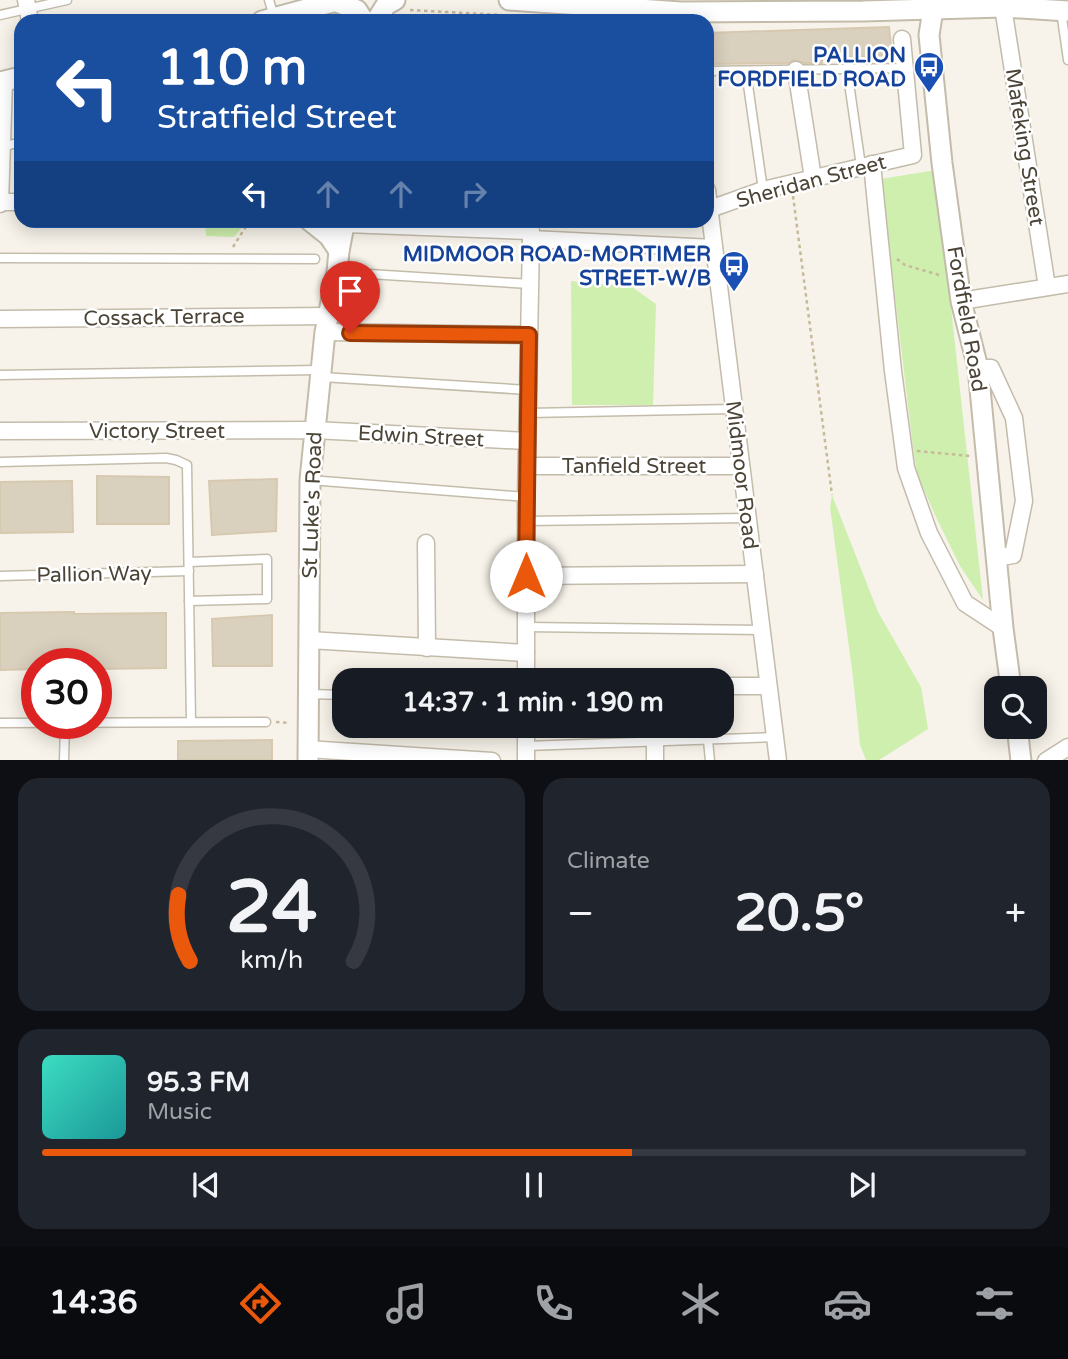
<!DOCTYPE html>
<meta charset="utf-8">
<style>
body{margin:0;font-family:"Varela Round",sans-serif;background:#20242c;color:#f1f3f6;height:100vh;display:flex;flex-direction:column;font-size:26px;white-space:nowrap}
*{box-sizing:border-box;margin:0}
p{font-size:23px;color:#9ea1a6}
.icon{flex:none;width:38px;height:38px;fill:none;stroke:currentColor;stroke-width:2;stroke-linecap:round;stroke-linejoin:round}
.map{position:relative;height:760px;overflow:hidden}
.sheet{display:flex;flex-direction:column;gap:18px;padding:18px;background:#0d0f14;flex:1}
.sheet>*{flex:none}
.hud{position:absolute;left:14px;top:14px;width:700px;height:214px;border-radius:21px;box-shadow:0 4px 18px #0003;background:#1a4fa0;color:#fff;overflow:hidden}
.controls{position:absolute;left:984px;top:676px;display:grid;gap:14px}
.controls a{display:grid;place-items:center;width:63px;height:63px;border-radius:14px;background:#171b24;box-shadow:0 4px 18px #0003;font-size:35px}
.speed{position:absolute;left:21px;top:648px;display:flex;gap:14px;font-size:35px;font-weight:700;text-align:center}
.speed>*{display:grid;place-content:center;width:91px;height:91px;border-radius:50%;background:#171b24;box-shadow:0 4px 18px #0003;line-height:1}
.speed .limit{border:10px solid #d22;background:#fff;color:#111}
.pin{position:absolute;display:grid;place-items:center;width:60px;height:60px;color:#fff;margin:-72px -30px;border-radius:50% 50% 50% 0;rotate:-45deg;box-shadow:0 0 7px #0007}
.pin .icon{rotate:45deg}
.me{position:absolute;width:77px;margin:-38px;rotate:0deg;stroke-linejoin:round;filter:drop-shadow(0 0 5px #0008)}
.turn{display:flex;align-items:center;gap:24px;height:147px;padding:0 28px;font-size:32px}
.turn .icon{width:91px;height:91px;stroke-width:2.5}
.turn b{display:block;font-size:49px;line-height:60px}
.lanes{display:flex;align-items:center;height:66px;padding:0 28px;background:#0003;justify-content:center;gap:35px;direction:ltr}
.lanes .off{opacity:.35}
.big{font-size:52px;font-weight:700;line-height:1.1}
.sheet .card{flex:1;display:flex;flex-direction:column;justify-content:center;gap:10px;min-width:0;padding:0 24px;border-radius:21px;background:#20242c}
.sheet .dial{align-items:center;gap:0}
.dial svg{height:182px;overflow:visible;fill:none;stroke:#363941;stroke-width:7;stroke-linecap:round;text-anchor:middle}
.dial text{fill:#f1f3f6;stroke:none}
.song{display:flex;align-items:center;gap:21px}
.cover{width:84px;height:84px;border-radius:10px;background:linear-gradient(135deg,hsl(170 70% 55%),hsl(180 70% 35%))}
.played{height:7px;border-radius:4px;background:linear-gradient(90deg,#ea580c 60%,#363941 60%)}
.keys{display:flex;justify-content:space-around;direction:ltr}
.heat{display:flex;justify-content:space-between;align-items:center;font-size:38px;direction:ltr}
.sheet .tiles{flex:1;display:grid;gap:18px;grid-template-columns:1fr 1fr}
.card:last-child{grid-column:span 2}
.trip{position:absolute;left:332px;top:668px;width:402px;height:70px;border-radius:21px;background:#171b24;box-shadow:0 4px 18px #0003;font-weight:700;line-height:70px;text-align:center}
.tabs{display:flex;height:112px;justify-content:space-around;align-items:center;background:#090b0e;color:#9ea1a6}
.tabs .icon{width:49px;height:49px}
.tabs .on{color:#ea580c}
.tabs b{font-size:32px;color:#f1f3f6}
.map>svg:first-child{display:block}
.green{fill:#ceefae}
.building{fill:#dad0be;stroke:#d6c9b0;stroke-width:2}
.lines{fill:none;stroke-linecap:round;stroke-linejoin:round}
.service-casing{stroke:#c4bcab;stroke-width:11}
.minor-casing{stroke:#c4bcab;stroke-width:19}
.tertiary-casing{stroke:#c4bcab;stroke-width:23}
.path{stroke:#c7ba9a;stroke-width:2.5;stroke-dasharray:3.5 3.5;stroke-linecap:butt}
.service{stroke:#fff;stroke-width:8}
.minor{stroke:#fff;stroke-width:16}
.tertiary{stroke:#fff;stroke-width:19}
.route-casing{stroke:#983908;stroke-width:18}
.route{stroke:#ea580c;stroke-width:12}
.labels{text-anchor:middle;stroke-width:5;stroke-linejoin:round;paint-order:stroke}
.transit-label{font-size:21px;font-weight:bold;fill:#164399;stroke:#fff;text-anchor:end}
.street-label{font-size:21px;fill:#4c4537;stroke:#fff}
</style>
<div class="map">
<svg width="1068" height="761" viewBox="0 0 1068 761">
<rect width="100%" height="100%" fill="#f7f3ea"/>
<g class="green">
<path d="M 936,170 L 983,600 L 960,566 L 936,517 L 917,474 L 913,447 L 881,179 Z"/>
<path d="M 205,221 L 234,221 L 244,225 L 234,237 L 206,236 Z"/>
<path d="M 571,281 L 632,287 L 656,304 L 653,405 L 572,405 Z"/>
<path d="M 832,495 L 878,612 L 921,687 L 928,729 L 879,760 L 866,760 L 860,745 L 853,677 L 830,507 Z"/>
</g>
<g class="building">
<path d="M 889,27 L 892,55 L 822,58 L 822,63 L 804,63 L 795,60 L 788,63 L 712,64 L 712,57 L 707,57 L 707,33 Z"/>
<path d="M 97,476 L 169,477 L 169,524 L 97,524 Z"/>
<path d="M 277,479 L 276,531 L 212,535 L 209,481 Z"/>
<path d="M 72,481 L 73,532 L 0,533 L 0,482 Z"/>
<path d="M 74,612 L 74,614 L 166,613 L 166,668 L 96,669 L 96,663 L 37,663 L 37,669 L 0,670 L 0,613 Z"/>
<path d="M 272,615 L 272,666 L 213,666 L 212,619 Z"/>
<path d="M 272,740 L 272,760 L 178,760 L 178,741 Z"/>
</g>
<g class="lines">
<g class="service-casing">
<g id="service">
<path d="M 269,0 L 274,17"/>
<path d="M 1061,11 L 1068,60"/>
<path d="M 0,15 L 67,0"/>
<path d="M 847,69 L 861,166"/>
<path d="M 707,71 L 905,68"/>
<path d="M 746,71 L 763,190"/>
<path d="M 2,147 L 21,142"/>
<path d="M 0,258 L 315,259"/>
<path d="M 337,272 L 530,284"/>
<path d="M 0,375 L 319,370"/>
<path d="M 322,377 L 528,390"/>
<path d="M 528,413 L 734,409"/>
<path d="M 0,462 L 166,458 L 176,460 L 187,465 L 191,722"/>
<path d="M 310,480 L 526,497"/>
<path d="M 526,521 L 748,518"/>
<path d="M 189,562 L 267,559 L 267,599 L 189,601"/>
<path d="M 0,576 L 189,571"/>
<path d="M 526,627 L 761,630"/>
<path d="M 309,694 L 345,695"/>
<path d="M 0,723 L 266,722"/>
<path d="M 708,740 L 710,761"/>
<path d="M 526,746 L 775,737"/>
<path d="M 64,761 L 65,724"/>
</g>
</g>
<g class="minor-casing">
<g id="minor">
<path d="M 26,0 L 30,21"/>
<path d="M 1003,7 L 1047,287"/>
<path d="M 796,70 L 813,178"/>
<path d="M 872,164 L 893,371 L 906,468 L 929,533 L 965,603 L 1003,628"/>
<path d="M 707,190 L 778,761"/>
<path d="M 0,202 L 21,202"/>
<path d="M 0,204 L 4,82"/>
<path d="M 710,209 L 763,190 L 913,155 L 902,39"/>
<path d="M 345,224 L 531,231"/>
<path d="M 531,239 L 714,248"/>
<path d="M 961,301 L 1068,284"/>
<path d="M 0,319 L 328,316"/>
<path d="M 325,332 L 529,335"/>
<path d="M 978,368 L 991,368 L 1014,418 L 1024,501 L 1013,555 L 996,558"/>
<path d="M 0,431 L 314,430 L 527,441"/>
<path d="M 527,466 L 741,466"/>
<path d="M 426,543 L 427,648"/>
<path d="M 526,576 L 755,574"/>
<path d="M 309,640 L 526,653"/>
<path d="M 526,681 L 526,497 L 531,239 L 530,220"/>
<path d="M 723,686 L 768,686"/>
<path d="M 307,749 L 492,761"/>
<path d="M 526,761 L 526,726"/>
<path d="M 655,761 L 655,726"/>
<path d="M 1046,761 L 1068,747"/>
</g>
</g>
<g class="tertiary-casing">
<g id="tertiary">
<path d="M 509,0 L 681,12 L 863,11 L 1003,7 L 1068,11"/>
<path d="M 334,1 L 357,10 L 364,21"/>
<path d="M 933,9 L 929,35 L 942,163 L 961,301 L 978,368 L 1003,628 L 1011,688"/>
<path d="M 262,21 L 340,0"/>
<path d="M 376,21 L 386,5 L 395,0"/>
<path d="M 0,82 L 21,77"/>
<path d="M 309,220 L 329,236 L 339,251"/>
<path d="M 1017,726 L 1021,761"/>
<path d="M 308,761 L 310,480 L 325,332 L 337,272 L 339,251 L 345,220"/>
</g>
</g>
<g class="path">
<path d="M 410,10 L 501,15"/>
<path d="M 793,196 L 832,495"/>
<path d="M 233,247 L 250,220"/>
<path d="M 897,259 L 905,265 L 939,275"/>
<path d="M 917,451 L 970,456"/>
<path d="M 276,722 L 290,723"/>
</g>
<use href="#service" class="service"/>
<use href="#minor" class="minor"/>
<use href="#tertiary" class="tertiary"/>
</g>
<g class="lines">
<g class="route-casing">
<path id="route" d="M 350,333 L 529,335 L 526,576"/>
</g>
<use href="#route" class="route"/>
</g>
<defs>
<g id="bus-pin" transform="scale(1.575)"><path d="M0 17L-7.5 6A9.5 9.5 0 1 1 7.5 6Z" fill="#1a4fb4" stroke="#fff"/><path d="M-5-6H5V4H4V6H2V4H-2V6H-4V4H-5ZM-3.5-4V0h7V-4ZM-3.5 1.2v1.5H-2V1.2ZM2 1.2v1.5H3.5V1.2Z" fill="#fff"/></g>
</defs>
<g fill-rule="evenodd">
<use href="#bus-pin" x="929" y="67"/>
<use href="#bus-pin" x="734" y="266"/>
</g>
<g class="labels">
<g class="transit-label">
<text x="906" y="62">PALLION<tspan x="906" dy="24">FORDFIELD ROAD</tspan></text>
<text x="711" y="261">MIDMOOR ROAD-MORTIMER<tspan x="711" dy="24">STREET-W/B</tspan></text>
</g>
<g class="street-label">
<text transform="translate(1025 147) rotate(81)" y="7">Mafeking Street</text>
<text transform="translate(811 181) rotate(-15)" y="7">Sheridan Street</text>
<text transform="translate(164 317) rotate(-1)" y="7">Cossack Terrace</text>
<text transform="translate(967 319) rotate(80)" y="7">Fordfield Road</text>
<text x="157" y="438">Victory Street</text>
<text transform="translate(421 436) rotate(3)" y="7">Edwin Street</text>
<text x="634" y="473">Tanfield Street</text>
<text transform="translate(742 475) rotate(83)" y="7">Midmoor Road</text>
<text transform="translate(312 505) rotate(-88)" y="7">St Luke's Road</text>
<text transform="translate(94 574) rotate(-1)" y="7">Pallion Way</text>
</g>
</g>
</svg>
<div class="controls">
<a><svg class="icon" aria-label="search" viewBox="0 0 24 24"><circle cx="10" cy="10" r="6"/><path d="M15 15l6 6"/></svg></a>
</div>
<div class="speed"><div class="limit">30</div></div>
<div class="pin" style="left:350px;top:333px;background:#d93025"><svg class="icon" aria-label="arrive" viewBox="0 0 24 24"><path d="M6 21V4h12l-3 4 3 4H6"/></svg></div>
<svg class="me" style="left:526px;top:576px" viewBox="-20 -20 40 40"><circle r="19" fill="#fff"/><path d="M0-13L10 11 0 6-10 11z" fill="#ea580c"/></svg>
<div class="trip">14:37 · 1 min · 190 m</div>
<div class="hud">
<div class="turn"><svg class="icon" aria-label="left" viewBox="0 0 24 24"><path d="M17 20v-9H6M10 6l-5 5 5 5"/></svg><div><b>110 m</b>Stratfield Street</div></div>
<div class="lanes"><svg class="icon" aria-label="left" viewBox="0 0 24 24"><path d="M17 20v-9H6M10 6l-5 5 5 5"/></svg><svg class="icon off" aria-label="ahead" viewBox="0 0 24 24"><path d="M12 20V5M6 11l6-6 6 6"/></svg><svg class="icon off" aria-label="ahead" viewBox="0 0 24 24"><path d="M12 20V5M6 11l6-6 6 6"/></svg><svg class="icon off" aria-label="right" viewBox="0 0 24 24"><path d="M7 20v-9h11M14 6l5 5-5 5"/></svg></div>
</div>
</div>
<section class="sheet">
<div class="tiles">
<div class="card dial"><svg viewBox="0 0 100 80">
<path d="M14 69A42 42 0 1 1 86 69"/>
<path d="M14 69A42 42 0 0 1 9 40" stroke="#ea580c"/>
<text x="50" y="56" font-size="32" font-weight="700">24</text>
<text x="50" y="72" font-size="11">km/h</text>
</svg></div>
<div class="card"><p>Climate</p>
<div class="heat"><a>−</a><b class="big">20.5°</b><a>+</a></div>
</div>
<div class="card">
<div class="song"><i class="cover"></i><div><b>95.3 FM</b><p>Music</p></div></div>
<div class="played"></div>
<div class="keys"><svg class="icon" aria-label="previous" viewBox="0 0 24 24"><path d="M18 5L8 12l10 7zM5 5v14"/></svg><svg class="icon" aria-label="pause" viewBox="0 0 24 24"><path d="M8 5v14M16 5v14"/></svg><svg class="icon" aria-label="next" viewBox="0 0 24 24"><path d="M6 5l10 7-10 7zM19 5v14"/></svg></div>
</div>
</div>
</section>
<nav class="tabs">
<b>14:36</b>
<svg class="icon on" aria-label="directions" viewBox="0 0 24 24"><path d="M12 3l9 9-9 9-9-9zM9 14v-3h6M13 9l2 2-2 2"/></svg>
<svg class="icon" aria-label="music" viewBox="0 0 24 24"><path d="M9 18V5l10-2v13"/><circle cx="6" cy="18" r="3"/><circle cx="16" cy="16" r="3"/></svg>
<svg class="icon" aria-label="phone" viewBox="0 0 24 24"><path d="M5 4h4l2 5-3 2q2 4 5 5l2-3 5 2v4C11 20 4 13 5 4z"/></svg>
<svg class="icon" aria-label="climate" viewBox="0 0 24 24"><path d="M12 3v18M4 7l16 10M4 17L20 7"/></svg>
<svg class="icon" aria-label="car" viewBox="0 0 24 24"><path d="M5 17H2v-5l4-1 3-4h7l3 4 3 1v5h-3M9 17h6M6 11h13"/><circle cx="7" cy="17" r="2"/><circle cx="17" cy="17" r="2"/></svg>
<svg class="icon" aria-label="filters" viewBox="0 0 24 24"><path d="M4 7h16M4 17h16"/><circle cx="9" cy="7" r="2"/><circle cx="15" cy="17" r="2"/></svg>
</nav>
